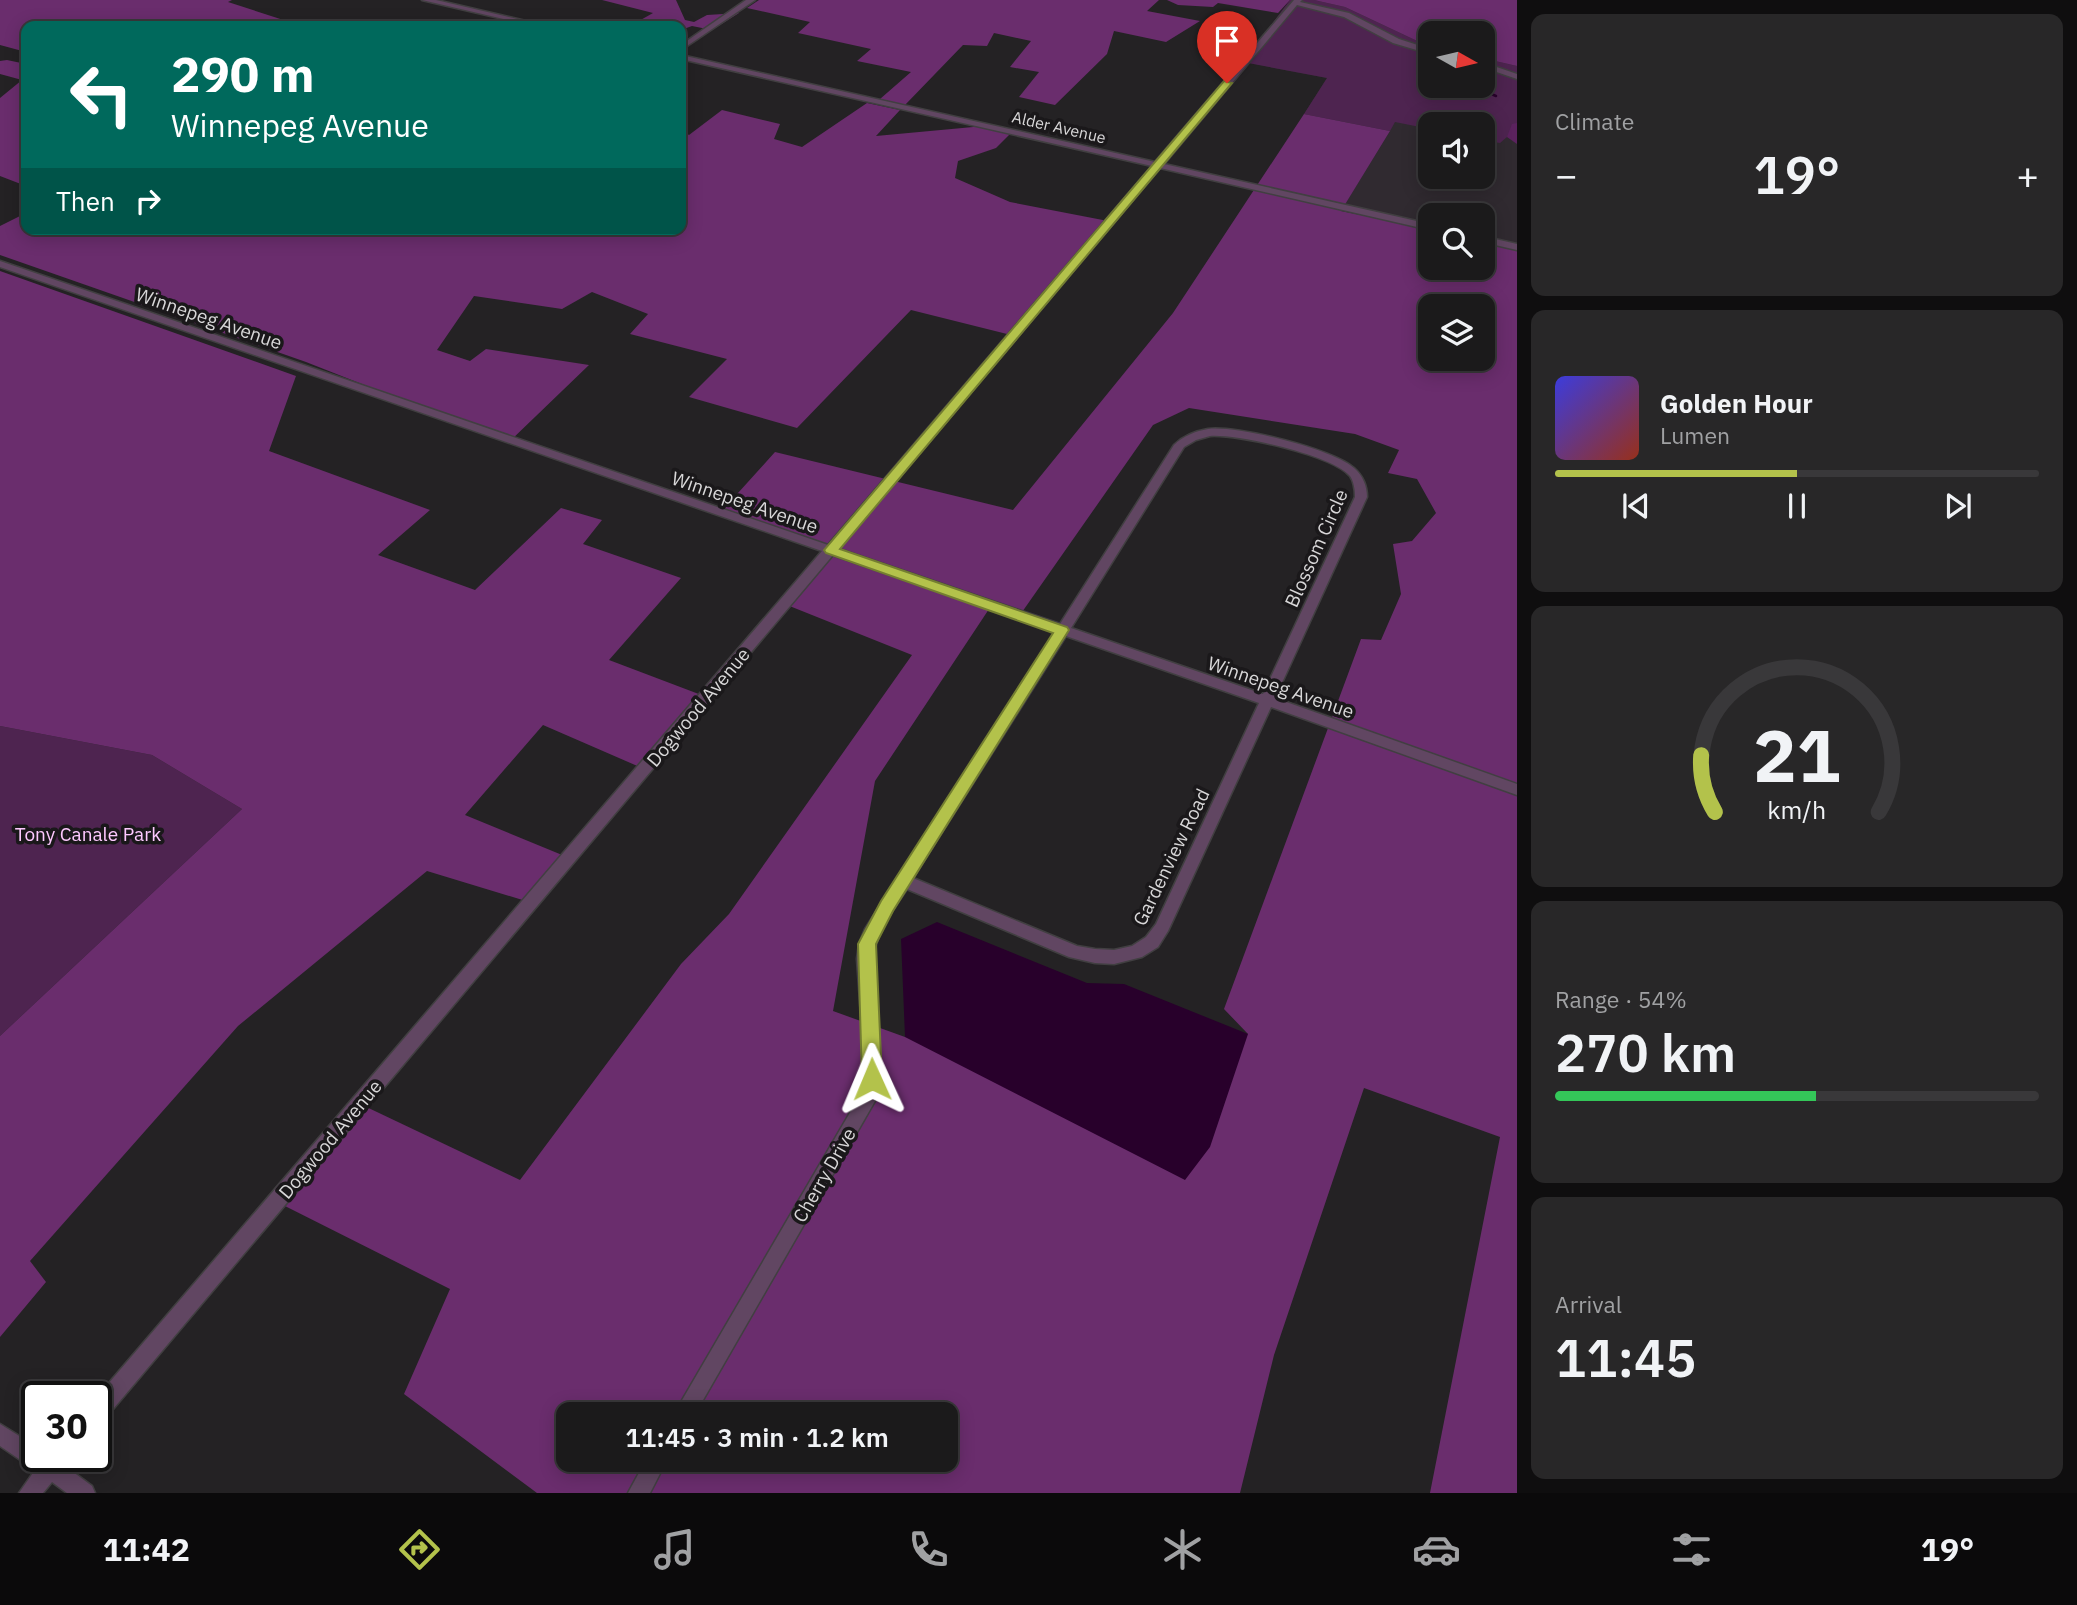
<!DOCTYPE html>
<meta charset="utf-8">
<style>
body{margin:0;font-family:"IBM Plex Sans",sans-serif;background:#282728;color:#f1f3f6;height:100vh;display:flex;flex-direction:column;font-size:26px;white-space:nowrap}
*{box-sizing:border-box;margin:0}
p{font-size:23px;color:#a0a1a3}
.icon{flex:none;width:38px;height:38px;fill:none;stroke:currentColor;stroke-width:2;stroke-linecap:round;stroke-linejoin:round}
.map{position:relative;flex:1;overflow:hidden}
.drawer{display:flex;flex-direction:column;gap:14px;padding:14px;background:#0f0e0f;width:560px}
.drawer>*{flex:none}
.hud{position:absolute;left:21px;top:21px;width:665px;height:214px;border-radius:14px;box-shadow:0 4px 18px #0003,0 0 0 2px #39383a;background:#00695c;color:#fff;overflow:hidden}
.needle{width:46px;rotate:98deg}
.tools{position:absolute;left:1418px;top:21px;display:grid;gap:14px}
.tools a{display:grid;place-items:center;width:77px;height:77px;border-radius:14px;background:#1b1a1b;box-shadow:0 4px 18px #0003,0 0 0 2px #39383a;font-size:35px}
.speed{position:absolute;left:21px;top:1381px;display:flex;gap:14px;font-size:35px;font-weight:700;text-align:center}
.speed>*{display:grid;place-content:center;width:91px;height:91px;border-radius:50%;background:#1b1a1b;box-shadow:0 4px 18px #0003,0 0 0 2px #39383a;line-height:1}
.speed .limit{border:4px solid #111;border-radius:10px;background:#fff;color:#111}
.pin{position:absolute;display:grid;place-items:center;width:60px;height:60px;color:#fff;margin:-72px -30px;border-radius:50% 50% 50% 0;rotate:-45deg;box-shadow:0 0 7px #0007}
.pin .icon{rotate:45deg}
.me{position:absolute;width:77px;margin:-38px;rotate:359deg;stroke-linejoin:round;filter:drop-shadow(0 0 5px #0008)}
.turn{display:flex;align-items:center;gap:24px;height:147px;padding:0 35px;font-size:32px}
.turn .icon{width:91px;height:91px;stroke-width:2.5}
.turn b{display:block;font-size:49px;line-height:60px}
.then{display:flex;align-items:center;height:66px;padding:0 35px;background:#0003;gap:14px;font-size:26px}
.big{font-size:52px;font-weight:600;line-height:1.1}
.drawer .widget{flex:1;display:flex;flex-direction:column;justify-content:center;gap:10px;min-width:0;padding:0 24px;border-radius:14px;background:#282728}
.drawer .dial{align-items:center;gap:0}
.dial svg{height:182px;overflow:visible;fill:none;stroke:#39383a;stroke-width:7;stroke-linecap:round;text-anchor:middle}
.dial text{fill:#f1f3f6;stroke:none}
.song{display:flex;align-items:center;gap:21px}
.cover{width:84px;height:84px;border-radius:10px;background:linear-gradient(135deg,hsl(240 70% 55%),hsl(10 70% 35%))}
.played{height:7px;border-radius:4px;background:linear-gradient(90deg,#b3c24b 50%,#39383a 50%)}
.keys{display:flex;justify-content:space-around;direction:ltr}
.heat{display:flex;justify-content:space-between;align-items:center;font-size:38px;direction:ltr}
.charge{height:10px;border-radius:5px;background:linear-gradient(90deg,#34c759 54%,#39383a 0)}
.trip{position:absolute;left:556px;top:1402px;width:402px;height:70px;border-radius:14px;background:#1b1a1b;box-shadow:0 4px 18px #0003,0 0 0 2px #39383a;font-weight:600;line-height:70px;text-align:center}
.tab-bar{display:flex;height:112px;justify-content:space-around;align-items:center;background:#0b0a0b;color:#a0a1a3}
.tab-bar .icon{width:49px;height:49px}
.tab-bar .current{color:#b3c24b}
.tab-bar b{font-size:32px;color:#f1f3f6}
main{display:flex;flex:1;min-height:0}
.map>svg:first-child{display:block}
.built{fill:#302a30;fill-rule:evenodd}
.green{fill:#4e2450}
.forest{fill:#6a2d6d;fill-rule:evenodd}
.water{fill:#28002b}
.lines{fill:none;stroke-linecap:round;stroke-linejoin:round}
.stream{stroke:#28002b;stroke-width:2.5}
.minor-casing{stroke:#413f41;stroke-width:3}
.minor{fill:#614662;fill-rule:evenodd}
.wall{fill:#5b225e}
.route{fill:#b3c24b;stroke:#747e31;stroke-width:2}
.labels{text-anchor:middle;stroke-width:7;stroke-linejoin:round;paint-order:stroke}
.far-street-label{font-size:16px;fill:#d8d7d8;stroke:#1a181a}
.street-label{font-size:19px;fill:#d8d7d8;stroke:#1a181a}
.park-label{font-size:19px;fill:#fec9ff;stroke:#1a181a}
</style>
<main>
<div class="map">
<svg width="1517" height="1493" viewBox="0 0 1517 1493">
<rect width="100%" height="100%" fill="#242224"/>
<path class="built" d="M 1306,0 L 1517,13 L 1517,247 L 1482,239 L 1482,215 L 1430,215 L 1430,227 L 1343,207 L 1390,131 L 1304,114 L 1327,78 L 1243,62 ZM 1430,33 L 1482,33 L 1482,86 L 1430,86 ZM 1430,124 L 1482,124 L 1482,177 L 1430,177 Z"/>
<g class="green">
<path d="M 1290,0 L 1314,0 L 1345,7 L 1430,47 L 1430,86 L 1482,86 L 1482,58 L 1517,66 L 1517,77 L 1514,78 L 1517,80 L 1517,135 L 1507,137 L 1500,143 L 1482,140 L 1482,124 L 1430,124 L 1430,129 L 1395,122 L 1390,131 L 1304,114 L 1327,78 L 1243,62 Z"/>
<path d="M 0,726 L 152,755 L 242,809 L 0,1036 Z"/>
</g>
<g class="forest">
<path d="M 0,0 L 232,0 L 228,2 L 302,26 L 26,26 L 26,52 L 0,45 Z"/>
<path d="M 602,0 L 676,0 L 685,20 L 694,22 L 707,15 L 739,13 L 712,30 L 692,26 L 681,30 L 681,26 L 630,26 L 653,13 Z"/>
<path d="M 759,0 L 1159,0 L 1147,11 L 1200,21 L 1166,42 L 1114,31 L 1107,54 L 1055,105 L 1019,97 L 1039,72 L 1010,67 L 1031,41 L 994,33 L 987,46 L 963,45 L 905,105 L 880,99 L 911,72 L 857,61 L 871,49 L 798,33 L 810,22 L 747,8 Z"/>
<path d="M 1167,0 L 1290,0 L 1278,13 L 1218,3 L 1213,7 L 1178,5 Z"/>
<path d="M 1314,0 L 1517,0 L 1517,66 L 1482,58 L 1482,33 L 1430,33 L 1430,47 L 1345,7 Z"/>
<path d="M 7,60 L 26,64 L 26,186 L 0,176 L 0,98 L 22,80 L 0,74 L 0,61 Z"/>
<path d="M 867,103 L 900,110 L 876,136 L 984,126 L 1012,132 L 996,148 L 958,161 L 955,178 L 1010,202 L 1108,221 L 1011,335 L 911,310 L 797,428 L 689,397 L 727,359 L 630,334 L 648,314 L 592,292 L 562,309 L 474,296 L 437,350 L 470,361 L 486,349 L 589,365 L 509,442 L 306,362 L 0,255 L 0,226 L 26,213 L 26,229 L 681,229 L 681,130 L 689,135 L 722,110 L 780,124 L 774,139 L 802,147 Z"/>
<path d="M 1304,114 L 1390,131 L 1341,211 L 1430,229 L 1430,268 L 1482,268 L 1482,239 L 1517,247 L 1517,1493 L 1430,1493 L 1500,1137 L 1364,1088 L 1274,1355 L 1240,1493 L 537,1493 L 404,1394 L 450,1289 L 275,1201 L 358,1103 L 520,1180 L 681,964 L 729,914 L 912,655 L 782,603 L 826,552 L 719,514 L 775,452 L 1013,510 L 1173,313 ZM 1430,306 L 1482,306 L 1482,359 L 1430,359 ZM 1189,408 L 1355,434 L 1399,450 L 1388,473 L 1417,479 L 1436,513 L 1412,541 L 1393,544 L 1401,594 L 1381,640 L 1361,639 L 1224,1009 L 1248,1034 L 905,1037 L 833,1011 L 875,781 L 991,606 L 1020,615 L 1153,425 ZM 569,1414 L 947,1414 L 947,1460 L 569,1460 Z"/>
<path d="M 0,271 L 296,376 L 269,451 L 430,510 L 378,555 L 475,590 L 561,508 L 602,520 L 583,544 L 681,578 L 609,660 L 704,696 L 642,768 L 543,725 L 465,815 L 567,857 L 529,902 L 427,871 L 238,1026 L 30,1261 L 46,1282 L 0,1337 L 0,1036 L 242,809 L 152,755 L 0,726 Z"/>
</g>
<path class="water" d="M 937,922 L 1087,983 L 1124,984 L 1248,1034 L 1210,1147 L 1185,1180 L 905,1037 L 901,939 Z"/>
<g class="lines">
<path class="stream" d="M 1489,93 L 1496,96"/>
<g class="minor-casing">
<g id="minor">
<path d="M 422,0 L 436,0 L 547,26 L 534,26 Z"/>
<path d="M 746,0 L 755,0 L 681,50 L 681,45 Z"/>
<path d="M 1294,0 L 1302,0 L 1300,2 L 1349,13 L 1399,39 L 1430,49 L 1430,54 L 1393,43 L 1344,17 L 1297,5 L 1164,164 L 1430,224 L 1430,230 L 1160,168 L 839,549 L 1060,624 L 1174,445 C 1183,436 1196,431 1208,429 C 1236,425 1333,449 1354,468 C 1363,476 1367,486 1367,497 L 1275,698 L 1517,784 L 1517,795 L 1271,707 L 1168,931 L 1158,947 L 1142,957 L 1114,964 L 1095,963 L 1069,957 L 907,889 C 892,911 876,932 873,959 L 881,1070 L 875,1101 L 695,1414 L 674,1414 L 858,1099 L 865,1070 L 857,959 L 859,944 L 865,929 L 1055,632 L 833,555 L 103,1421 L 96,1424 L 96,1398 L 822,551 L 0,267 L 0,261 L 828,545 L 1152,166 L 681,59 L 681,55 L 1155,162 ZM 1210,436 C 1238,434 1332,455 1350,476 C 1354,482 1355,490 1355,497 L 1263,694 L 1071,628 L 1184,447 L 1196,440 ZM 1066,636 L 1259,703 L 1156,924 L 1146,937 L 1132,946 L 1114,950 L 1095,949 L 1077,946 L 913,878 Z"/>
<path d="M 1482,62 L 1517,74 L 1517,79 L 1482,67 Z"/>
<path d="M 1482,236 L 1517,244 L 1517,250 L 1482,242 Z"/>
<path d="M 0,1424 L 37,1447 L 37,1456 L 70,1456 L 65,1466 L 92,1486 L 95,1493 L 67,1493 L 52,1482 L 43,1493 L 19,1493 L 35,1470 L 0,1446 Z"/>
<path d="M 646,1460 L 667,1460 L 650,1493 L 628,1493 Z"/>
</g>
</g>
<use href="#minor" class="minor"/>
</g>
<path class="wall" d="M 1517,123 L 1517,144 L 1507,137 L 1512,124 Z"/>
<path class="route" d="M 1224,81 L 1232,83 L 840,549 L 1067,627 L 1069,630 L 893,911 L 876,944 L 882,1079 L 879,1085 L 872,1087 L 865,1085 L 862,1079 L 858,944 L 881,901 L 1053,633 L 826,553 L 824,550 Z"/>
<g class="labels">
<g class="far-street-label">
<text transform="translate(1059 127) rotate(13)" y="6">Alder Avenue</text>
</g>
<g class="street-label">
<text transform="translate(209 318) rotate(19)" y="7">Winnepeg Avenue</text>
<text transform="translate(745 502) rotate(19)" y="7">Winnepeg Avenue</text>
<text transform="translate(1316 548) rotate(-66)" y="7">Blossom Circle</text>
<text transform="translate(1281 687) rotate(19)" y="7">Winnepeg Avenue</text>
<text transform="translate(698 707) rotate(-50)" y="7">Dogwood Avenue</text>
<text transform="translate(1171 857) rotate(-64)" y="7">Gardenview Road</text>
<text transform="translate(330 1139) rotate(-50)" y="7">Dogwood Avenue</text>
<text transform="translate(824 1175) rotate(-60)" y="7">Cherry Drive</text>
</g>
<g class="park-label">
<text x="88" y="841">Tony Canale Park</text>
</g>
</g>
</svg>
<div class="tools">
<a><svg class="needle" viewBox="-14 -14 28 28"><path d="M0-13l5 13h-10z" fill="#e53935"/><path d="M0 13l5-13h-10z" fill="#a0a1a3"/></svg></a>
<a><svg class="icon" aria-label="sound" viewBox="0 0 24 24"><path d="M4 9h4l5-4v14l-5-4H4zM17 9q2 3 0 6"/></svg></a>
<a><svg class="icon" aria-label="search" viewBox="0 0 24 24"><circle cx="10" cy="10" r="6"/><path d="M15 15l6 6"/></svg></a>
<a><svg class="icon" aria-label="layers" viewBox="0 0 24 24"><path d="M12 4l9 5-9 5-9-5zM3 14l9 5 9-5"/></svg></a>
</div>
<div class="speed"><div class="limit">30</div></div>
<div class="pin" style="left:1227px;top:83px;background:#d93025"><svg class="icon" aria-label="arrive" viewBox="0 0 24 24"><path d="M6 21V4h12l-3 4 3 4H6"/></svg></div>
<svg class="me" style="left:872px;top:1079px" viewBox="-20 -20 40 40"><path d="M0-17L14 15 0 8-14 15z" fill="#b3c24b" stroke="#fff" stroke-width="4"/></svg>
<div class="trip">11:45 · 3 min · 1.2 km</div>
<div class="hud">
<div class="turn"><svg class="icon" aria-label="left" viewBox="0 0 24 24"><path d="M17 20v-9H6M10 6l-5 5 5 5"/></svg><div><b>290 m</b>Winnepeg Avenue</div></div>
<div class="then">Then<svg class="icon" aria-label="right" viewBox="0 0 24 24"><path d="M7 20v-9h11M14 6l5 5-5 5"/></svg></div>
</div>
</div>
<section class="drawer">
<div class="widget"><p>Climate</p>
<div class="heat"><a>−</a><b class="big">19°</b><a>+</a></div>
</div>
<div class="widget">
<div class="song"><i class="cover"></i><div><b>Golden Hour</b><p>Lumen</p></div></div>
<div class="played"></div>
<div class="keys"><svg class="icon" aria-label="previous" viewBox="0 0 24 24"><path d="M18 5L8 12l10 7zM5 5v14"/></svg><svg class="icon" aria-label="pause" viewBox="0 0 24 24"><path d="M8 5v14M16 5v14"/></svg><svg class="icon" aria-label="next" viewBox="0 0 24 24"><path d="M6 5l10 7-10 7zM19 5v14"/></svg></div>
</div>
<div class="widget dial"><svg viewBox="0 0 100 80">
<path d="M14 69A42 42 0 1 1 86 69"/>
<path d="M14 69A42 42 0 0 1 8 44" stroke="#b3c24b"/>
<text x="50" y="56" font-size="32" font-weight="700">21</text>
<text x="50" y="72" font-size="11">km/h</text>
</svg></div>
<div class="widget"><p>Range · 54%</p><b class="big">270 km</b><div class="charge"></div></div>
<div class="widget"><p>Arrival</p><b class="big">11:45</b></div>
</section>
</main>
<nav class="tab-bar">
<b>11:42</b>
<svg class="icon current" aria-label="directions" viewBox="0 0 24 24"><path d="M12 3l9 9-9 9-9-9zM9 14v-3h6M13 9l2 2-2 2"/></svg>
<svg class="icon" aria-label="music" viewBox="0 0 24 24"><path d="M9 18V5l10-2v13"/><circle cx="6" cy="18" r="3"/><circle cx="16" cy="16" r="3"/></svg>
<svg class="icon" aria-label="phone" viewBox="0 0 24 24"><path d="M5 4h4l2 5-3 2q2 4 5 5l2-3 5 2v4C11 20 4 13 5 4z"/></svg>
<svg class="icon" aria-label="climate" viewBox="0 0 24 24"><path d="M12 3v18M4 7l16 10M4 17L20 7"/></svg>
<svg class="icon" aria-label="car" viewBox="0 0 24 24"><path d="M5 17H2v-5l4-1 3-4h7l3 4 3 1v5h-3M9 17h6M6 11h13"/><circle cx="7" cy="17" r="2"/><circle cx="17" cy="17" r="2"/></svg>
<svg class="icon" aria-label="filters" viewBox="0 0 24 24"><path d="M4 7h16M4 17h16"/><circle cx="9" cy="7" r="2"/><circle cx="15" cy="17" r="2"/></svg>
<b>19°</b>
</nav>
